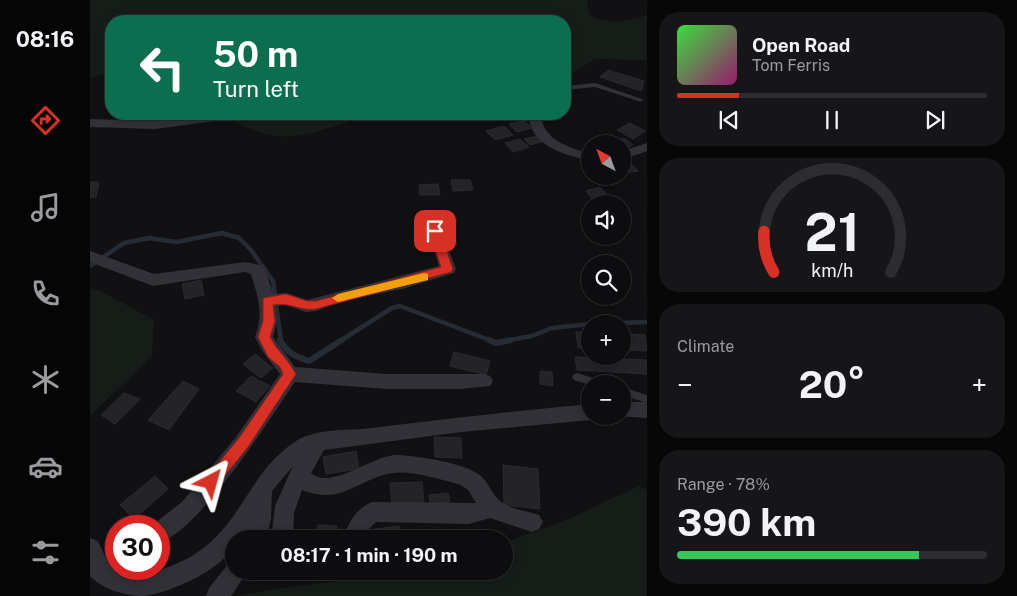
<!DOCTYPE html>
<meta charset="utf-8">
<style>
body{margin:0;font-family:"Public Sans",sans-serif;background:#161517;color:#f1f3f6;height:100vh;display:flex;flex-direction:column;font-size:19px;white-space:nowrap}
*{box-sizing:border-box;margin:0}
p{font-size:16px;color:#9a9b9e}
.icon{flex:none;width:28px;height:28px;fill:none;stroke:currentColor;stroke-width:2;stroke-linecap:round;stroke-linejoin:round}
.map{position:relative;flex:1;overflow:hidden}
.drawer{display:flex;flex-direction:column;gap:12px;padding:12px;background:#070708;width:370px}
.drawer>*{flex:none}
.hud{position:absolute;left:15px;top:15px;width:466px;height:105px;border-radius:20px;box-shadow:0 2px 12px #0003,0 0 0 1px #2d2c2e;background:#0b6e4f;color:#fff;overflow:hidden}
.needle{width:32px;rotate:319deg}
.buttons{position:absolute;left:491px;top:135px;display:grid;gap:10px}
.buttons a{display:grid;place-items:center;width:50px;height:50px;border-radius:50%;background:#0d0c0e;box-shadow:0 2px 12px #0003,0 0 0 1px #2d2c2e;font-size:25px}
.speed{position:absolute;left:15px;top:515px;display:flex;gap:10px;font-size:25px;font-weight:700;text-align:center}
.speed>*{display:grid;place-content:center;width:65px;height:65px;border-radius:50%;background:#0d0c0e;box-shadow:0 2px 12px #0003,0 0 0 1px #2d2c2e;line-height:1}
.speed .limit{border:8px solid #d22;background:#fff;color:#111}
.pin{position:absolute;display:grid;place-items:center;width:42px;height:42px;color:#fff;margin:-21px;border-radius:10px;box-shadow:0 2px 8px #0006}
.me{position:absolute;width:55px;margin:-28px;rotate:39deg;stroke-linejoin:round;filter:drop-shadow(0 0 4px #0008)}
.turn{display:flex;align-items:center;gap:18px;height:105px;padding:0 25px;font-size:22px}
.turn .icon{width:65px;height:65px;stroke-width:2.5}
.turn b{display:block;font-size:35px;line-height:42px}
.big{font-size:38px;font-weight:700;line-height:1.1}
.drawer .widget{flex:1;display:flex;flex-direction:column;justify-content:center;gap:8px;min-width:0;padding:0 18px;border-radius:20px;background:#161517}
.drawer .dial{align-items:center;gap:0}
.dial svg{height:130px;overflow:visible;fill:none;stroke:#2d2c2e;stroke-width:7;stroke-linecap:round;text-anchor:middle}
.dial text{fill:#f1f3f6;stroke:none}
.song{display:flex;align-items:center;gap:15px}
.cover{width:60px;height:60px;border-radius:8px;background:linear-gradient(135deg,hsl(120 70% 55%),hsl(320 70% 35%))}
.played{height:5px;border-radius:2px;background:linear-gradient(90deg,#d93025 20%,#2d2c2e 20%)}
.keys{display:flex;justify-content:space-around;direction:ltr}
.heat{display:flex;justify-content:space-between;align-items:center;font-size:28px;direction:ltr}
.charge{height:8px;border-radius:4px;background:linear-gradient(90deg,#34c759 78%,#2d2c2e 0)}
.trip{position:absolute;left:135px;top:530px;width:288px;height:50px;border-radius:25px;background:#0d0c0e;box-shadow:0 2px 12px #0003,0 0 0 1px #2d2c2e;font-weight:700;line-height:50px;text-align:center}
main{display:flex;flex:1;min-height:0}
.menu{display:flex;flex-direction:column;width:90px;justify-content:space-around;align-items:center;background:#050506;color:#9a9b9e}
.menu .icon{width:35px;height:35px}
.menu .on{color:#d93025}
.menu b{font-size:22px;color:#f1f3f6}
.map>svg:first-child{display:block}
.green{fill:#161d19}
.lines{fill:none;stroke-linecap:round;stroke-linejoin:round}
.stream-far1{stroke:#262c36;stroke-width:4.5}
.stream{stroke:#262c36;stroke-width:6}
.building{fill:#242326;stroke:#2b2a2e}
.lane{fill:#313137;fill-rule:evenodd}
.street{fill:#313137;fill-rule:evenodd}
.route{fill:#d93025;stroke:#8d1f18}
.slow{fill:#f59e0b}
</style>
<main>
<nav class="menu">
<b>08:16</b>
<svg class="icon on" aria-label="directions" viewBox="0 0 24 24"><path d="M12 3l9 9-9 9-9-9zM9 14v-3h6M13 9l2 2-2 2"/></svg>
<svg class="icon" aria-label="music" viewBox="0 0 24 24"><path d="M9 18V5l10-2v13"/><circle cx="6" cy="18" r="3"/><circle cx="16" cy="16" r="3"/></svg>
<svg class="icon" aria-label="phone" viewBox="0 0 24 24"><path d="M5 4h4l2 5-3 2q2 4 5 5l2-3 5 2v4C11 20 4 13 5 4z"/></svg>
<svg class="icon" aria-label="climate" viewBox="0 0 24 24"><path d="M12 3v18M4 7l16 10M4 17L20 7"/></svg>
<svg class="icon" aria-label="car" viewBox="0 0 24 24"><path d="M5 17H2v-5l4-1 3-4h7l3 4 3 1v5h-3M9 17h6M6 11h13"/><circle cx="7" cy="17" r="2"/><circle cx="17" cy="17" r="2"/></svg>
<svg class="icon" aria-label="filters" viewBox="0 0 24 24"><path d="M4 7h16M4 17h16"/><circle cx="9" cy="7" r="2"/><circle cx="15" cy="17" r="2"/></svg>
</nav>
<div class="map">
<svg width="557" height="596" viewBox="0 0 557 596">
<rect width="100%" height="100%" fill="#111012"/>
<g class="green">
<path d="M 0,0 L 497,0 L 499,14 C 517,26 538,22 557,15 L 557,60 L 505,59 L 475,78 L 475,21 L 21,21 L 21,72 L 0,78 Z"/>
<path d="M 130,114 L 279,114 C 245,126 205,145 169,132 C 155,128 143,120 130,114 Z"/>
<path d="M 0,288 L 11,291 L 64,320 L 62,356 L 0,416 Z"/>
<path d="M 549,486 L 557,490 L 557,596 L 147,596 L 199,587 L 337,571 L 414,571 L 414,543 L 478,519 Z"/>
</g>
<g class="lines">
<g class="stream-far1">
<path d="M 0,266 L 34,243 L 59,238 L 86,242 L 132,233 L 149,238 L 161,250 L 183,281 L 191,341"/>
<path d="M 502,324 L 557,322"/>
<path d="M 250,341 L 302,308 L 310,306 L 402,341"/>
<path d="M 414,341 L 442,336 L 462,328 L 500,324"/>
</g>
<g class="stream">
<path d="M 190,340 C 197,353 206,357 219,361 L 252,340"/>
<path d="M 399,340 L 406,343 L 421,340"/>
</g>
</g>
<g class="building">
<path d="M 518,70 L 554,81 L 551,91 L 510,77 Z"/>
<path d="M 434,121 L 442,128 L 427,132 L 419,124 Z"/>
<path d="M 540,123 L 555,131 L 543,139 L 527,130 Z"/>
<path d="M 414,126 L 423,135 L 405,140 L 396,131 Z"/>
<path d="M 449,136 L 454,141 L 440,145 L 434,139 Z"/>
<path d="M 534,138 L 543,145 L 536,148 L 527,141 Z"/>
<path d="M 430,139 L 439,147 L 423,152 L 415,143 Z"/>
<path d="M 539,161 L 548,171 L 532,173 L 532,162 Z"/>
<path d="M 361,180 L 380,180 L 383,190 L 363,191 Z"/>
<path d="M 0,182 L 9,182 L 6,197 L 0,198 Z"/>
<path d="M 348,184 L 350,195 L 330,195 L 329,185 Z"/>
<path d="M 510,187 L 519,197 L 504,201 L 496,191 Z"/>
<path d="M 111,280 L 114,295 L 95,299 L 92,284 Z"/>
<path d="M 486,332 L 500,332 L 500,349 L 488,348 Z"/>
<path d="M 532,334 L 555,335 L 557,351 L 532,350 Z"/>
<path d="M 364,352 L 400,361 L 396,375 L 360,366 Z"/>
<path d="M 165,354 L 183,368 L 171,378 L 153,364 Z"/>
<path d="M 485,357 L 557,360 L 557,374 L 487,370 Z"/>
<path d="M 450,371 L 462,372 L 463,386 L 450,384 Z"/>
<path d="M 161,376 L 180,386 L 166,402 L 146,391 Z"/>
<path d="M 93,381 L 109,389 L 79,430 L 58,420 Z"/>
<path d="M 34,393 L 50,399 L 25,424 L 11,415 Z"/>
<path d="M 344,437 L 371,438 L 372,458 L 345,457 Z"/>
<path d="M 266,451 L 269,469 L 236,474 L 233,457 Z"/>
<path d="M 413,465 L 448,469 L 450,509 L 414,505 Z"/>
<path d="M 65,476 L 78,489 L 44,519 L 30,505 Z"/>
<path d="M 332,482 L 334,502 L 302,504 L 300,483 Z"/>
<path d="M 358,493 L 360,502 L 340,504 L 339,495 Z"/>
<path d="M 228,525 L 247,526 L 246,539 L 226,539 Z"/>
<path d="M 309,526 L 311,539 L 279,539 L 278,530 Z"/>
</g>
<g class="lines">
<g class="lane">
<path d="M 505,83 L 552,99 L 553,100 L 550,102 L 548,101 L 505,87 L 475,90 L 475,86 Z"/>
<path d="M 487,373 L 513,381 L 515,384 L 500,384 L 500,385 L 484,380 L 482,377 L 484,374 Z"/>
<path d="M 532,387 L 557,395 L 557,403 L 532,395 Z"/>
</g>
<g class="street">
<path d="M 121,114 L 153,114 L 147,118 L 65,129 L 0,127 L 0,119 L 65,121 Z"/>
<path d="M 439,114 L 451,114 C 452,139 478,148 500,153 L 500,161 C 475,155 438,145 439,114 Z"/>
<path d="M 557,143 L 557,151 L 532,160 L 532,151 Z"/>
<path d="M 345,226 L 352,231 L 366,269 L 364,273 L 312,289 L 253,301 L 226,311 L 216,312 L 196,305 L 186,306 L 187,321 L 183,337 L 205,367 L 297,374 L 394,374 L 400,376 L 403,381 L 400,386 L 370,389 L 297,389 L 205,382 C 178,421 112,528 69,543 L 69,526 L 61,526 L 92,502 L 146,437 L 190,374 L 173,352 L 165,337 C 174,312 168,298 161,274 L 155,272 L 63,286 L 0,262 L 0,251 L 64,274 L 155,262 L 174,266 L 183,294 L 197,293 L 217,300 L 349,266 L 338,231 Z"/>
<path d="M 532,402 L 557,402 L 557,418 L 527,416 L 532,416 Z"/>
<path d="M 500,404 L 500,416 L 507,416 L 500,420 L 371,432 L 234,450 L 221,473 C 242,491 283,454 308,455 C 328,456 378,463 392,477 C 400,485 403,497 413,503 C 423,510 438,511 449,515 L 453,522 L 449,529 L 442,532 L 400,518 L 379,524 L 286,522 L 276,532 L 274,539 L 252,539 C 259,523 265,509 282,502 L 386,503 L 378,490 L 371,485 C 354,480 320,470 303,473 C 266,479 253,506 212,490 L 204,513 L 203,539 L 181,539 L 185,506 L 203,466 L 182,491 L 181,519 L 176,539 L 154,539 L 157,530 L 151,539 L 144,539 C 144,566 78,594 53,596 C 35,596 12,589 0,576 L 0,538 L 8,541 L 18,563 L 26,558 L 26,569 L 37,569 L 38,572 C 68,576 102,560 124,539 C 156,508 165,468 206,441 C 227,428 257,431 281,428 C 354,419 427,411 500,404 Z"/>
<path d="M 144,561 L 144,571 L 158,571 L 141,596 L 116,596 L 119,588 L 139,563 Z"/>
</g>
</g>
<path class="route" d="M 345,228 L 350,231 L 363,269 L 361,272 L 226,309 C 208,311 202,302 183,305 L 185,321 L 180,337 C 187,351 199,360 206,374 L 158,447 L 126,487 L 121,489 L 116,487 L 114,482 L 116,478 L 149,438 L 193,374 L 190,367 L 178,357 L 168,337 L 173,321 L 173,298 L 196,294 L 217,301 L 226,301 L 351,267 L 339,231 Z"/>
<path class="slow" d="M 334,273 L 338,274 L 338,280 L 248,302 L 242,298 L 248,294 Z"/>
</svg>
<div class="buttons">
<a><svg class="needle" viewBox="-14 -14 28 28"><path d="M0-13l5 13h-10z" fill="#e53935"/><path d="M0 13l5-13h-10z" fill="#9a9b9e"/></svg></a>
<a><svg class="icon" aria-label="sound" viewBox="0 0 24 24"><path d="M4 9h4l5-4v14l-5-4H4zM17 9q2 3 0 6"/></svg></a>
<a><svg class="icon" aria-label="search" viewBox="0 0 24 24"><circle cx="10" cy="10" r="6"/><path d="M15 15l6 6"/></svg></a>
<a>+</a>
<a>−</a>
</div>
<div class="speed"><div class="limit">30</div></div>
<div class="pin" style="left:345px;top:231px;background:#d93025"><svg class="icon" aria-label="arrive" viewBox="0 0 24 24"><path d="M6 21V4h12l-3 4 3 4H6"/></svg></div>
<svg class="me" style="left:121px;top:482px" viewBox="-20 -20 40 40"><path d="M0-17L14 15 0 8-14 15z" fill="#d93025" stroke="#fff" stroke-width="4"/></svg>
<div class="trip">08:17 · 1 min · 190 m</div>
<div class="hud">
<div class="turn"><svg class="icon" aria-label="left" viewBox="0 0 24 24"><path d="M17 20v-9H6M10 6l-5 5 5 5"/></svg><div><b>50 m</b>Turn left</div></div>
</div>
</div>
<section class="drawer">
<div class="widget">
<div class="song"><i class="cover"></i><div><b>Open Road</b><p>Tom Ferris</p></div></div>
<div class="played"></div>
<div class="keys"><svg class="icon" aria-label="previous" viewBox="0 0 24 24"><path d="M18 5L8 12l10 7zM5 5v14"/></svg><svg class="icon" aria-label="pause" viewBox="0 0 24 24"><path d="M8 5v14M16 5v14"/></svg><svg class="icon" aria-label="next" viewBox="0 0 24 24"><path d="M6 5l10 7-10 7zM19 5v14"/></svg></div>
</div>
<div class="widget dial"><svg viewBox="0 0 100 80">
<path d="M14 69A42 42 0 1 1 86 69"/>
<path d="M14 69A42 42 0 0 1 8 44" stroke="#d93025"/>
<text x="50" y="56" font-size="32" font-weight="700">21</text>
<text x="50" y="72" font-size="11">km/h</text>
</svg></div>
<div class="widget"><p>Climate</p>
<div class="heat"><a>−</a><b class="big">20°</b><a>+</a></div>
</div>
<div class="widget"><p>Range · 78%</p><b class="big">390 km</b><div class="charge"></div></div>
</section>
</main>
